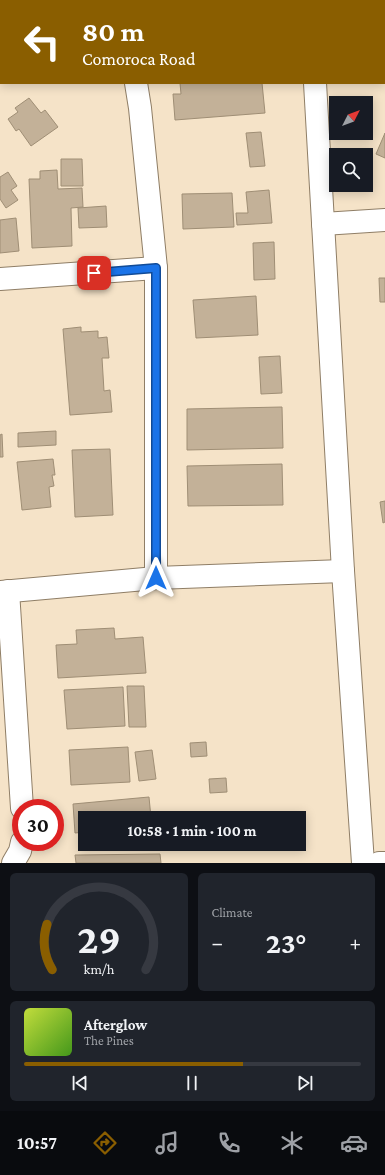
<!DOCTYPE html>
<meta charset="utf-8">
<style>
body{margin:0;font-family:"Crimson Pro",serif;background:#20242c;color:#f1f3f6;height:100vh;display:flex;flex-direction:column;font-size:15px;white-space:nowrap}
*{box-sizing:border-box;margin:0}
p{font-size:13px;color:#9ea1a6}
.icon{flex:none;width:22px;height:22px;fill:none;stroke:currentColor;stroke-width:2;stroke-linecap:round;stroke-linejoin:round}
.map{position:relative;height:863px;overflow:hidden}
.details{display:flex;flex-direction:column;gap:10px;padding:10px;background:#0d0f14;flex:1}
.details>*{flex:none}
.banner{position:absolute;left:0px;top:0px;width:385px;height:84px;box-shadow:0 2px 10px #0003;background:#8a5e00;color:#fff;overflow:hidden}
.needle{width:26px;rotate:48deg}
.controls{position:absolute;left:329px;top:96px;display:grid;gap:8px}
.controls a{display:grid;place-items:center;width:44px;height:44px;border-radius:0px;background:#171b24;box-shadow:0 2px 10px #0003;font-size:20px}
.speed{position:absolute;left:12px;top:799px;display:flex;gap:8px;font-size:20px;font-weight:700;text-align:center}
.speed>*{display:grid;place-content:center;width:52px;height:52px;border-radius:50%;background:#171b24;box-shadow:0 2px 10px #0003;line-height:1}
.speed .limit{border:6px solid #d22;background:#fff;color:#111}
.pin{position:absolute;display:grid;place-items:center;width:34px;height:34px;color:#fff;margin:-17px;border-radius:8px;box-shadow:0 2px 6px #0006}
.me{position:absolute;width:44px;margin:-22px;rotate:0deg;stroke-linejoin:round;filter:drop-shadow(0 0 3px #0008)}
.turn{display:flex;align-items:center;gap:14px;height:84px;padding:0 16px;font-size:18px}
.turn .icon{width:52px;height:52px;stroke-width:2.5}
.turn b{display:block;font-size:28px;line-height:34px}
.big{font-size:30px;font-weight:700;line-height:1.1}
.details .tile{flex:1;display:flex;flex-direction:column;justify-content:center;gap:6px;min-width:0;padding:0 14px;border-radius:6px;background:#20242c}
.details .dial{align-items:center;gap:0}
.dial svg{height:104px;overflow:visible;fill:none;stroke:#363941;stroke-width:7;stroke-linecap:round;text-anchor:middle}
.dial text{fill:#f1f3f6;stroke:none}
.song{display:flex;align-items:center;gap:12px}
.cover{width:48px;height:48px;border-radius:6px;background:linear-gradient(135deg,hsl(70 70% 55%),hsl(100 70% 35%))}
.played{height:4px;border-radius:2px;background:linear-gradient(90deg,#8a5e00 65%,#363941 65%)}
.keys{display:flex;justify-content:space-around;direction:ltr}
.heat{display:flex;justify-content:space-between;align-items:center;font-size:22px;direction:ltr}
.details .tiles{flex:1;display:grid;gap:10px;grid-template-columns:1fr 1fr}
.tile:last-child{grid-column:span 2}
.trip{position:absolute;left:78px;top:811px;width:228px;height:40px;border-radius:0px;background:#171b24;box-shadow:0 2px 10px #0003;font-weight:700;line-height:40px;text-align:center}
.tabs{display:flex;height:64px;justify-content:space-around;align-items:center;background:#090b0e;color:#9ea1a6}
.tabs .icon{width:28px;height:28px}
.tabs .active{color:#8a5e00}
.tabs b{font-size:18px;color:#f1f3f6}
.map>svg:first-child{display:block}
.building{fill:#c3b198;stroke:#9f8e75}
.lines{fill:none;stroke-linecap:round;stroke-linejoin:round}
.minor-casing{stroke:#8f7e66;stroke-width:24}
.minor{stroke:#fff;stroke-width:22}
.route-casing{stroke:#114b97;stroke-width:10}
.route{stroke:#1a73e8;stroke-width:7}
</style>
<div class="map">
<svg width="385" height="863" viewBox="0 0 385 863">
<rect width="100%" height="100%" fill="#f5e3c8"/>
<g class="building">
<path d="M 0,0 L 20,0 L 1,1 L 0,28 Z"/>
<path d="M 179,0 L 241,0 L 242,1 L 178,1 Z"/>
<path d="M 1,48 L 1,73 L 0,71 Z"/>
<path d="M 180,83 L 262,83 L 265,113 L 175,120 L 173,94 L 181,94 Z"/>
<path d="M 29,98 L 41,113 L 45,110 L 58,127 L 31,146 L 19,129 L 16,131 L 8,119 L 18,112 L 15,108 Z"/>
<path d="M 261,132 L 265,166 L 250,167 L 246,133 Z"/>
<path d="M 385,133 L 385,158 L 376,154 Z"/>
<path d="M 61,159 L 82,159 L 83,186 L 61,186 Z"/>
<path d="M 57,170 L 58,189 L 82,188 L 83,207 L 71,208 L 72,246 L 32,248 L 29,179 L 40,179 L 40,171 Z"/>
<path d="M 8,172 L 17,186 L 11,190 L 18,200 L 6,208 L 0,199 L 0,177 Z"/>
<path d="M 269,190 L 272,223 L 237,225 L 236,213 L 248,213 L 246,192 Z"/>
<path d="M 232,193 L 234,227 L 183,229 L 182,194 Z"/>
<path d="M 106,206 L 107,227 L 79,228 L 78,208 Z"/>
<path d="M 16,218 L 19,251 L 0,253 L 0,220 Z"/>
<path d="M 274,242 L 275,279 L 254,280 L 253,243 Z"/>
<path d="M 379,278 L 385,278 L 385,302 L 380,302 Z"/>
<path d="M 256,296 L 258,335 L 196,338 L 193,300 Z"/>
<path d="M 81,327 L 81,332 L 98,331 L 98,338 L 107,337 L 109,358 L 102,358 L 104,391 L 110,390 L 112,412 L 70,415 L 63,329 Z"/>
<path d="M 280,356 L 282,393 L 261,394 L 259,357 Z"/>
<path d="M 282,407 L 283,448 L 187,450 L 187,409 Z"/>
<path d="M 56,431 L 56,445 L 18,447 L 18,433 Z"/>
<path d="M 2,434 L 3,457 L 0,457 L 0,435 Z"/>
<path d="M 110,449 L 113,515 L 75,517 L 72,450 Z"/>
<path d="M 53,459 L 55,475 L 52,475 L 54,486 L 49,487 L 51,507 L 22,510 L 17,462 Z"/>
<path d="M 282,464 L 283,505 L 188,506 L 187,466 Z"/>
<path d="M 385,501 L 385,522 L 383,523 L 380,502 Z"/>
<path d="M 114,628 L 115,639 L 143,637 L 146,673 L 58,678 L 56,645 L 77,644 L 76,630 Z"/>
<path d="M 127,686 L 144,686 L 146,727 L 129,727 Z"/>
<path d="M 123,687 L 125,726 L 67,729 L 64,690 Z"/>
<path d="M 206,742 L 207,756 L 191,757 L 190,743 Z"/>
<path d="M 128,747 L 130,782 L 71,785 L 69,750 Z"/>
<path d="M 152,750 L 156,779 L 139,781 L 135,752 Z"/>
<path d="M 226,778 L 227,792 L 210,793 L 209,779 Z"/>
<path d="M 149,797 L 151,818 L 85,818 L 85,832 L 75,833 L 73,804 Z"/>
<path d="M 158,844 L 169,844 L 169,846 L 158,847 Z"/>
<path d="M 160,854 L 161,863 L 76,863 L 75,855 Z"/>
</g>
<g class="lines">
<g class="minor-casing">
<g id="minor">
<path d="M 93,0 L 94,1"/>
<path d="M 296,0 L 297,1"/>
<path d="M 384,40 L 385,40"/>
<path d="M 136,83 L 140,108 L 156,268 L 156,578"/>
<path d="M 315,83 L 343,571 L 363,863"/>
<path d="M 323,224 L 385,220"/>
<path d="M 0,279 L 156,268"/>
<path d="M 8,591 L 22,808"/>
<path d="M 0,592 L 156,578 L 343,571"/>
<path d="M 13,863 L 20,851 L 22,842"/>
<path d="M 379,863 L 385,863"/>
</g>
</g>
<use href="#minor" class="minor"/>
</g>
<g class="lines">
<g class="route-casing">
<path id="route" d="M 94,273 L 156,268 L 156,578"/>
</g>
<use href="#route" class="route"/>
</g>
</svg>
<div class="controls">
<a><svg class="needle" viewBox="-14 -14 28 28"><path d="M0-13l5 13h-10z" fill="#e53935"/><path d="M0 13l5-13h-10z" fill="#9ea1a6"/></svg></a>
<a><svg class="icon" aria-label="search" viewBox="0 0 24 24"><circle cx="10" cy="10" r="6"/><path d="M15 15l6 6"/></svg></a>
</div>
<div class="speed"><div class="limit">30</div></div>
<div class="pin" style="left:94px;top:273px;background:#d93025"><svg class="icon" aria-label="arrive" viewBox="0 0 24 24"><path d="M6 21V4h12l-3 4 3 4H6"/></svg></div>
<svg class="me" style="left:156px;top:578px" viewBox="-20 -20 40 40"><path d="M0-17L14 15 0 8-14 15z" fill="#1a73e8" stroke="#fff" stroke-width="4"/></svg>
<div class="trip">10:58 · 1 min · 100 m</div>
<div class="banner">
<div class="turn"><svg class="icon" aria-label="left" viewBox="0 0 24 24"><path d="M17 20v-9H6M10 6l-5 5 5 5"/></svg><div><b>80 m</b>Comoroca Road</div></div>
</div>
</div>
<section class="details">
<div class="tiles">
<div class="tile dial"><svg viewBox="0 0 100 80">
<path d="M14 69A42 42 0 1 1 86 69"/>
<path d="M14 69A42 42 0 0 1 10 34" stroke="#8a5e00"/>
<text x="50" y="56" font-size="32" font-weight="700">29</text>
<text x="50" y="72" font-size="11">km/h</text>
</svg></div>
<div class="tile"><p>Climate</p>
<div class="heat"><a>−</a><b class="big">23°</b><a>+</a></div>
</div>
<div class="tile">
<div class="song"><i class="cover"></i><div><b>Afterglow</b><p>The Pines</p></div></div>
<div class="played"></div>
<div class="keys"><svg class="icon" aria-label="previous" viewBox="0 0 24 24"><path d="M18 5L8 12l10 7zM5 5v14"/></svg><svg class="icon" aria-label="pause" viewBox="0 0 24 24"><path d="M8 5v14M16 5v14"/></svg><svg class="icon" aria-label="next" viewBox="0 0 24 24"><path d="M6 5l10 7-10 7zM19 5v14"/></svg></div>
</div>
</div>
</section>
<nav class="tabs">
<b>10:57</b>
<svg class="icon active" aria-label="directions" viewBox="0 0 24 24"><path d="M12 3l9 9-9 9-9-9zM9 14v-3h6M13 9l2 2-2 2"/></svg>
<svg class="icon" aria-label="music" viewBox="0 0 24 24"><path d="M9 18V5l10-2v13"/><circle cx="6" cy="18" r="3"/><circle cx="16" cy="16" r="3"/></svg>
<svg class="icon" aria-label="phone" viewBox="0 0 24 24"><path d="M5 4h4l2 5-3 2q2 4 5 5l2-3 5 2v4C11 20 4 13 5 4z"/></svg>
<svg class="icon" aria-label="climate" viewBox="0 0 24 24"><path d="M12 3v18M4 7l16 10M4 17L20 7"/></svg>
<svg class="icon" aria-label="car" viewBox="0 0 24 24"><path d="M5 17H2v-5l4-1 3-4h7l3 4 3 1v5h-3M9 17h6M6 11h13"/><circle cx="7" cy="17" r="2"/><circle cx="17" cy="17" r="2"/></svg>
</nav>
